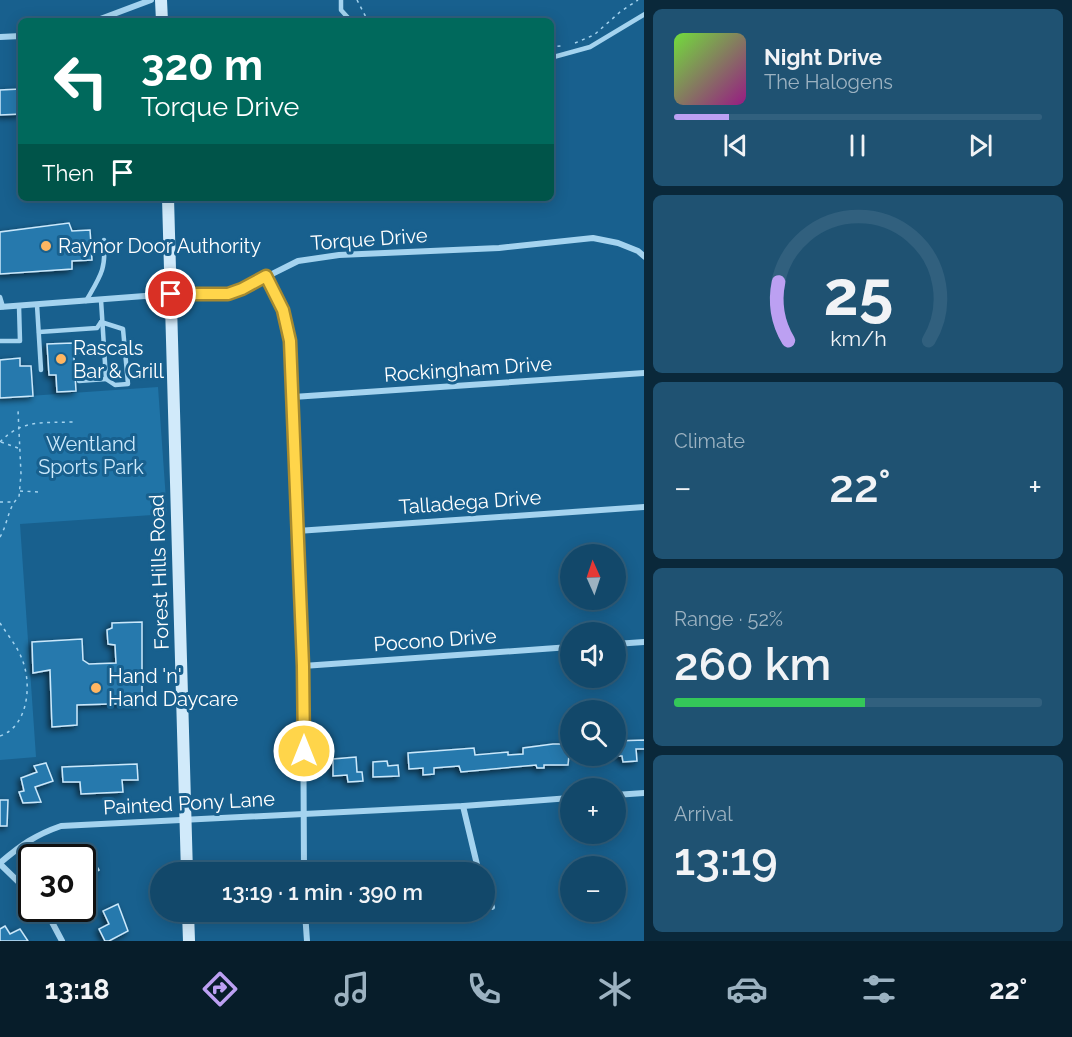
<!DOCTYPE html>
<meta charset="utf-8">
<style>
body{margin:0;font-family:Raleway,sans-serif;background:#1f5272;color:#f1f3f6;height:100vh;display:flex;flex-direction:column;font-size:22px;white-space:nowrap}
*{box-sizing:border-box;margin:0}
p{font-size:20px;color:#9cb2c1}
.icon{flex:none;width:33px;height:33px;fill:none;stroke:currentColor;stroke-width:2;stroke-linecap:round;stroke-linejoin:round}
.map{position:relative;flex:1;overflow:hidden}
.details{display:flex;flex-direction:column;gap:9px;padding:9px;background:#0a283a;width:428px}
.details>*{flex:none}
.hud{position:absolute;left:18px;top:18px;width:536px;height:183px;border-radius:9px;box-shadow:0 3px 15px #0003,0 0 0 2px #31607e;background:#00695c;color:#fff;overflow:hidden}
.needle{width:39px;rotate:357deg}
.buttons{position:absolute;left:560px;top:544px;display:grid;gap:12px}
.buttons a{display:grid;place-items:center;width:66px;height:66px;border-radius:50%;background:#12486a;box-shadow:0 3px 15px #0003,0 0 0 2px #31607e;font-size:30px}
.speed{position:absolute;left:18px;top:844px;display:flex;gap:12px;font-size:30px;font-weight:700;text-align:center}
.speed>*{display:grid;place-content:center;width:78px;height:78px;border-radius:50%;background:#12486a;box-shadow:0 3px 15px #0003,0 0 0 2px #31607e;line-height:1}
.speed .limit{border:3px solid #111;border-radius:9px;background:#fff;color:#111}
.pin{position:absolute;display:grid;place-items:center;width:51px;height:51px;color:#fff;margin:-26px;border:3px solid #fff;border-radius:50%;box-shadow:0 2px 6px #0007}
.me{position:absolute;width:66px;margin:-33px;rotate:0deg;stroke-linejoin:round;filter:drop-shadow(0 0 4px #0008)}
.turn{display:flex;align-items:center;gap:21px;height:126px;padding:0 24px;font-size:27px}
.turn .icon{width:78px;height:78px;stroke-width:2.5}
.turn b{display:block;font-size:42px;line-height:51px}
.then{display:flex;align-items:center;height:57px;padding:0 24px;background:#0003;gap:12px;font-size:22px}
.big{font-size:45px;font-weight:600;line-height:1.1}
.details .tile{flex:1;display:flex;flex-direction:column;justify-content:center;gap:9px;min-width:0;padding:0 21px;border-radius:9px;background:#1f5272}
.details .dial{align-items:center;gap:0}
.dial svg{height:156px;overflow:visible;fill:none;stroke:#31607e;stroke-width:7;stroke-linecap:round;text-anchor:middle}
.dial text{fill:#f1f3f6;stroke:none}
.song{display:flex;align-items:center;gap:18px}
.cover{width:72px;height:72px;border-radius:9px;background:linear-gradient(135deg,hsl(100 70% 55%),hsl(310 70% 35%))}
.played{height:6px;border-radius:3px;background:linear-gradient(90deg,#bca0f2 15%,#31607e 15%)}
.keys{display:flex;justify-content:space-around;direction:ltr}
.heat{display:flex;justify-content:space-between;align-items:center;font-size:33px;direction:ltr}
.charge{height:9px;border-radius:4px;background:linear-gradient(90deg,#34c759 52%,#31607e 0)}
.trip{position:absolute;left:150px;top:862px;width:345px;height:60px;border-radius:30px;background:#12486a;box-shadow:0 3px 15px #0003,0 0 0 2px #31607e;font-weight:600;line-height:60px;text-align:center}
.tabs{display:flex;height:96px;justify-content:space-around;align-items:center;background:#071d2a;color:#9cb2c1}
.tabs .icon{width:42px;height:42px}
.tabs .current{color:#bca0f2}
.tabs b{font-size:27px;color:#f1f3f6}
main{display:flex;flex:1;min-height:0}
.map>svg:first-child{display:block}
.green{fill:#2074a7}
.building{fill:#2679ad;stroke:#cae8fb;stroke-width:1.5;filter:url(#shadow)}
.lines{fill:none;stroke-linecap:round;stroke-linejoin:round}
.path{stroke:#a4d3ef;stroke-width:1.5;stroke-dasharray:3 4.5;stroke-linecap:butt}
.lane{stroke:#a4d3ef;stroke-width:4.5}
.street{stroke:#a4d3ef;stroke-width:6}
.secondary{stroke:#d1eafa;stroke-width:12}
.route-casing{stroke:#a68a30;stroke-width:15}
.route{stroke:#ffd54a;stroke-width:10}
.poi-dot{fill:#ffb662;stroke:#18608e;stroke-width:2}
.labels{text-anchor:middle;stroke-width:6;stroke-linejoin:round;paint-order:stroke}
.street-label{font-size:20px;fill:#fff;stroke:#18608e}
.poi-label{font-size:20px;fill:#fff;stroke:#18608e;text-anchor:start}
.park-label{font-size:20px;fill:#cae8fb;stroke:#18608e}
</style>
<main>
<div class="map">
<svg width="645" height="941" viewBox="0 0 645 941">
<defs>
<filter id="shadow"><feDropShadow dx="-2.5" dy="2.5" stdDeviation="3" flood-color="#0009"/></filter>
</defs>
<rect width="100%" height="100%" fill="#18608e"/>
<path class="green" d="M 158,387 L 167,514 L 20,524 L 36,757 L 0,760 L 0,398 Z"/>
<g class="building">
<path d="M 21,89 L 21,114 L 0,115 L 0,90 Z"/>
<path d="M 69,223 L 72,231 L 90,230 L 92,260 L 72,261 L 72,269 L 0,274 L 0,232 Z"/>
<path d="M 73,343 L 76,391 L 57,392 L 56,375 L 49,375 L 47,344 Z"/>
<path d="M 20,358 L 20,366 L 31,366 L 33,396 L 0,398 L 0,360 Z"/>
<path d="M 142,622 L 142,703 L 77,705 L 77,725 L 52,727 L 50,670 L 33,673 L 32,642 L 82,639 L 83,660 L 89,664 L 116,663 L 115,645 L 108,644 L 107,630 L 112,628 L 112,623 Z"/>
<path d="M 645,740 L 645,749 L 636,749 L 637,761 L 623,762 L 622,756 L 615,756 L 615,741 Z"/>
<path d="M 553,744 L 570,744 L 568,765 L 544,765 L 544,768 L 537,768 L 536,765 L 461,772 L 459,766 L 434,768 L 434,774 L 423,775 L 423,768 L 409,769 L 408,753 L 474,748 L 475,755 L 508,752 L 508,755 L 523,754 L 523,748 Z"/>
<path d="M 356,757 L 357,772 L 362,772 L 363,781 L 348,782 L 347,775 L 333,776 L 333,759 Z"/>
<path d="M 387,761 L 388,766 L 398,765 L 399,776 L 373,777 L 373,762 Z"/>
<path d="M 46,763 L 53,781 L 35,787 L 41,802 L 23,803 L 19,792 L 24,791 L 21,778 L 37,772 L 34,766 Z"/>
<path d="M 137,764 L 138,780 L 122,780 L 123,792 L 81,794 L 80,782 L 63,782 L 62,767 Z"/>
<path d="M 0,800 L 8,800 L 7,826 L 0,826 Z"/>
<path d="M 88,852 L 99,870 L 82,881 L 82,855 Z"/>
<path d="M 118,904 L 128,931 L 109,941 L 105,941 L 99,929 L 109,924 L 103,911 Z"/>
<path d="M 5,926 L 10,934 L 20,929 L 28,941 L 0,941 L 0,929 Z"/>
</g>
<g class="lines">
<g class="path">
<path d="M 357,0 L 368,21"/>
<path d="M 575,43 L 594,35 L 620,12 L 638,0"/>
<path d="M 550,47 L 561,46"/>
<path d="M 0,442 C 22,419 44,423 74,422"/>
<path d="M 1,442 L 18,448"/>
<path d="M 20,491 L 40,492"/>
<path d="M 0,502 L 11,502"/>
<path d="M 0,537 C 8,524 8,506 19,497 L 21,474 L 18,410"/>
<path d="M 0,623 C 7,634 17,646 22,659 C 32,683 29,726 0,736"/>
</g>
<g class="lane">
<path d="M 341,0 L 341,10 L 351,21"/>
<path d="M 550,58 L 590,47 L 645,14"/>
<path d="M 0,297 L 3,307"/>
<path d="M 101,300 L 106,379 L 115,385 L 128,384 L 123,329 L 101,322"/>
<path d="M 86,301 C 101,275 106,270 104,240"/>
<path d="M 37,305 L 41,370"/>
<path d="M 39,332 L 97,328 L 101,322"/>
<path d="M 0,341 L 20,341 L 19,306"/>
<path d="M 77,352 L 103,349"/>
<path d="M 79,381 L 106,379"/>
</g>
<g class="street">
<path d="M 95,21 L 151,0"/>
<path d="M 0,37 L 21,36"/>
<path d="M 266,276 L 283,310 L 290,341 L 303,666 L 304,873"/>
<path d="M 0,307 L 171,294 L 228,294 L 242,289 L 298,261 L 339,255 L 499,248 L 593,238 L 618,243 L 638,251 L 645,257"/>
<path d="M 293,397 L 645,373"/>
<path d="M 297,531 L 645,507"/>
<path d="M 615,644 L 645,642"/>
<path d="M 303,666 L 570,647"/>
<path d="M 615,795 L 645,793"/>
<path d="M 463,806 L 479,873"/>
<path d="M 0,863 C 21,845 35,835 61,826 L 463,806 L 570,798"/>
<path d="M 0,864 L 32,895"/>
<path d="M 484,886 L 492,907"/>
<path d="M 45,909 L 62,941"/>
<path d="M 305,912 L 307,941"/>
</g>
<g class="secondary">
<path d="M 161,0 L 162,21"/>
<path d="M 168,198 L 187,873"/>
<path d="M 188,912 L 189,941"/>
</g>
</g>
<g class="lines">
<g class="route-casing">
<path id="route" d="M 171,294 L 228,294 L 242,289 L 266,276 L 283,310 L 290,341 L 303,666 L 304,751"/>
</g>
<use href="#route" class="route"/>
</g>
<g class="poi-dot">
<circle cx="46" cy="246" r="6"/>
<circle cx="61" cy="359" r="6"/>
<circle cx="96" cy="688" r="6"/>
</g>
<g class="labels">
<g class="street-label">
<text transform="translate(369 239) rotate(-4)" y="7">Torque Drive</text>
<text transform="translate(468 369) rotate(-4)" y="7">Rockingham Drive</text>
<text transform="translate(470 502) rotate(-4)" y="7">Talladega Drive</text>
<text transform="translate(159 572) rotate(-92)" y="7">Forest Hills Road</text>
<text transform="translate(435 640) rotate(-4)" y="7">Pocono Drive</text>
<text transform="translate(189 803) rotate(-3)" y="7">Painted Pony Lane</text>
</g>
<g class="poi-label">
<text x="58" y="253">Raynor Door Authority</text>
<text x="73" y="355">Rascals<tspan x="73" dy="23">Bar &amp; Grill</tspan></text>
<text x="108" y="683">Hand 'n'<tspan x="108" dy="23">Hand Daycare</tspan></text>
</g>
<g class="park-label">
<text x="91" y="451">Wentland<tspan x="91" dy="23">Sports Park</tspan></text>
</g>
</g>
</svg>
<div class="buttons">
<a><svg class="needle" viewBox="-14 -14 28 28"><path d="M0-13l5 13h-10z" fill="#e53935"/><path d="M0 13l5-13h-10z" fill="#9cb2c1"/></svg></a>
<a><svg class="icon" aria-label="sound" viewBox="0 0 24 24"><path d="M4 9h4l5-4v14l-5-4H4zM17 9q2 3 0 6"/></svg></a>
<a><svg class="icon" aria-label="search" viewBox="0 0 24 24"><circle cx="10" cy="10" r="6"/><path d="M15 15l6 6"/></svg></a>
<a>+</a>
<a>−</a>
</div>
<div class="speed"><div class="limit">30</div></div>
<div class="pin" style="left:171px;top:294px;background:#d93025"><svg class="icon" aria-label="arrive" viewBox="0 0 24 24"><path d="M6 21V4h12l-3 4 3 4H6"/></svg></div>
<svg class="me" style="left:304px;top:751px" viewBox="-20 -20 40 40"><circle r="17" fill="#ffd54a" stroke="#fff" stroke-width="3"/><path d="M0-11L8 9 0 5-8 9z" fill="#fff"/></svg>
<div class="trip">13:19 · 1 min · 390 m</div>
<div class="hud">
<div class="turn"><svg class="icon" aria-label="left" viewBox="0 0 24 24"><path d="M17 20v-9H6M10 6l-5 5 5 5"/></svg><div><b>320 m</b>Torque Drive</div></div>
<div class="then">Then<svg class="icon" aria-label="arrive" viewBox="0 0 24 24"><path d="M6 21V4h12l-3 4 3 4H6"/></svg></div>
</div>
</div>
<section class="details">
<div class="tile">
<div class="song"><i class="cover"></i><div><b>Night Drive</b><p>The Halogens</p></div></div>
<div class="played"></div>
<div class="keys"><svg class="icon" aria-label="previous" viewBox="0 0 24 24"><path d="M18 5L8 12l10 7zM5 5v14"/></svg><svg class="icon" aria-label="pause" viewBox="0 0 24 24"><path d="M8 5v14M16 5v14"/></svg><svg class="icon" aria-label="next" viewBox="0 0 24 24"><path d="M6 5l10 7-10 7zM19 5v14"/></svg></div>
</div>
<div class="tile dial"><svg viewBox="0 0 100 80">
<path d="M14 69A42 42 0 1 1 86 69"/>
<path d="M14 69A42 42 0 0 1 9 39" stroke="#bca0f2"/>
<text x="50" y="56" font-size="32" font-weight="700">25</text>
<text x="50" y="72" font-size="11">km/h</text>
</svg></div>
<div class="tile"><p>Climate</p>
<div class="heat"><a>−</a><b class="big">22°</b><a>+</a></div>
</div>
<div class="tile"><p>Range · 52%</p><b class="big">260 km</b><div class="charge"></div></div>
<div class="tile"><p>Arrival</p><b class="big">13:19</b></div>
</section>
</main>
<nav class="tabs">
<b>13:18</b>
<svg class="icon current" aria-label="directions" viewBox="0 0 24 24"><path d="M12 3l9 9-9 9-9-9zM9 14v-3h6M13 9l2 2-2 2"/></svg>
<svg class="icon" aria-label="music" viewBox="0 0 24 24"><path d="M9 18V5l10-2v13"/><circle cx="6" cy="18" r="3"/><circle cx="16" cy="16" r="3"/></svg>
<svg class="icon" aria-label="phone" viewBox="0 0 24 24"><path d="M5 4h4l2 5-3 2q2 4 5 5l2-3 5 2v4C11 20 4 13 5 4z"/></svg>
<svg class="icon" aria-label="climate" viewBox="0 0 24 24"><path d="M12 3v18M4 7l16 10M4 17L20 7"/></svg>
<svg class="icon" aria-label="car" viewBox="0 0 24 24"><path d="M5 17H2v-5l4-1 3-4h7l3 4 3 1v5h-3M9 17h6M6 11h13"/><circle cx="7" cy="17" r="2"/><circle cx="17" cy="17" r="2"/></svg>
<svg class="icon" aria-label="filters" viewBox="0 0 24 24"><path d="M4 7h16M4 17h16"/><circle cx="9" cy="7" r="2"/><circle cx="15" cy="17" r="2"/></svg>
<b>22°</b>
</nav>
